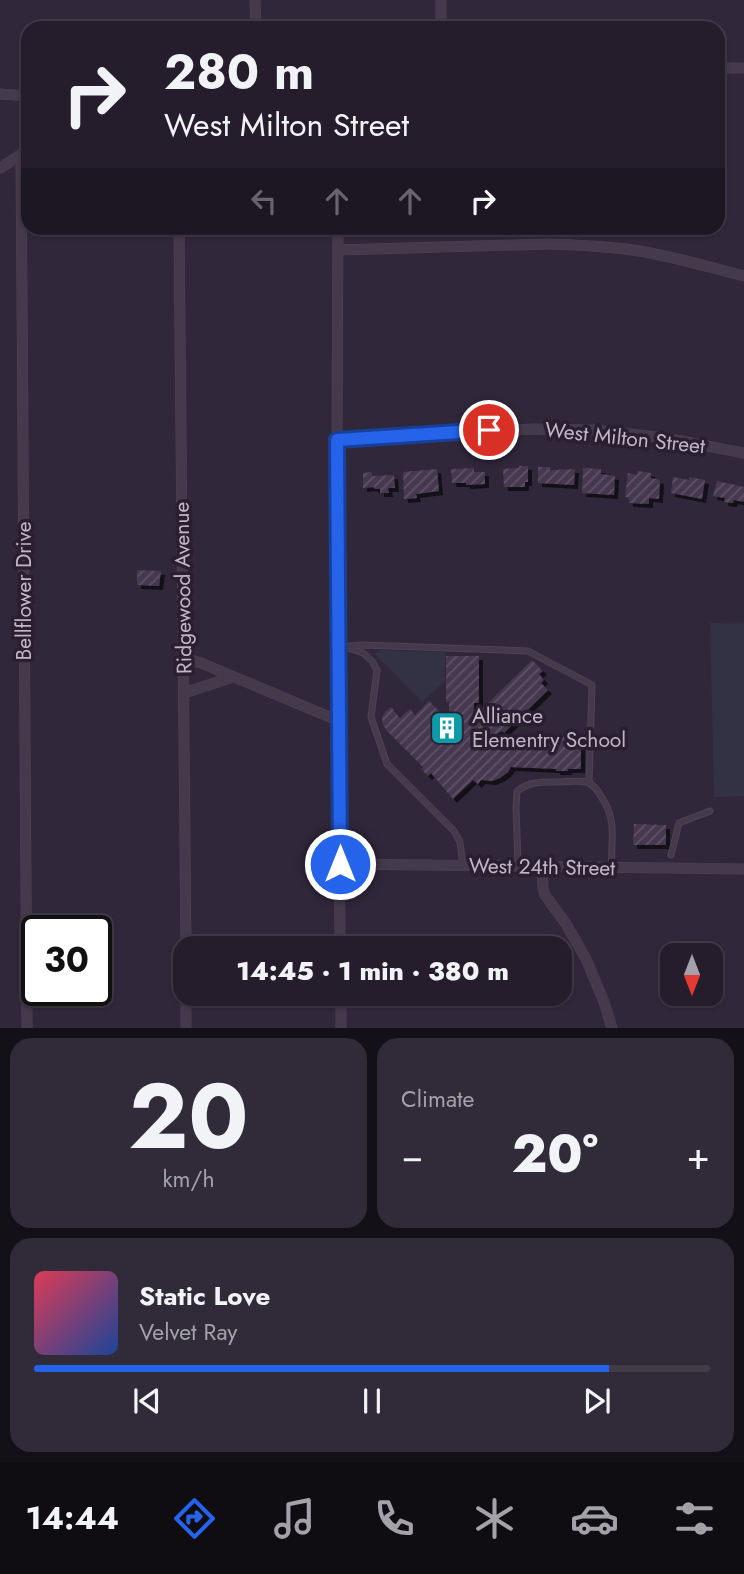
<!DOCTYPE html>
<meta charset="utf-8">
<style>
body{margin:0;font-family:Jost,sans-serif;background:#312a38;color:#f1f3f6;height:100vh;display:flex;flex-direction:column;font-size:26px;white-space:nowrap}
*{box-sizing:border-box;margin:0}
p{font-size:23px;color:#a3a2a9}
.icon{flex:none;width:38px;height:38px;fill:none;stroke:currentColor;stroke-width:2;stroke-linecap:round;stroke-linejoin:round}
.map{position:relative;height:1028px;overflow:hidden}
.panel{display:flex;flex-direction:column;gap:10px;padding:10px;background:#141018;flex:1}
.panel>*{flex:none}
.guide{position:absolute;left:21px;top:21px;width:704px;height:214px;border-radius:21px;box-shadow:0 2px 5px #0004,0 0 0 2px #423b48;background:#251d2c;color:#f1f3f6;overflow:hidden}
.needle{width:46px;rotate:180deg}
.fabs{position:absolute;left:660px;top:943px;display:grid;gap:14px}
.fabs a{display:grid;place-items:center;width:63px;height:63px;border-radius:14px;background:#251d2c;box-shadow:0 2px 5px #0004,0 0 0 2px #423b48;font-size:35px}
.speed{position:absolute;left:21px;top:915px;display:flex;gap:14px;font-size:35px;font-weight:700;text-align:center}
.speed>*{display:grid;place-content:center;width:91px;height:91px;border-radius:50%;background:#251d2c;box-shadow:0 2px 5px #0004,0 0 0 2px #423b48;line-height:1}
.speed .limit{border:4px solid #111;border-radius:10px;background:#fff;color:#111}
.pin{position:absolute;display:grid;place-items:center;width:60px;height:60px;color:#fff;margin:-30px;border:4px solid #fff;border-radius:50%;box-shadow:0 2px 7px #0007}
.me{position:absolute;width:77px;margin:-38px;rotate:0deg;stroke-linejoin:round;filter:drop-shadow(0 0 5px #0008)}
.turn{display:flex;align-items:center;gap:24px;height:147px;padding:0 28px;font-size:32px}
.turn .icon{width:91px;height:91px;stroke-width:2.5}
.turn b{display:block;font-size:49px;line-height:60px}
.lanes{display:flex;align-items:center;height:66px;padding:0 28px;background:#0003;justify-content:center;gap:35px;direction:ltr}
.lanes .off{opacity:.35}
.big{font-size:52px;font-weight:800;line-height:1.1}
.panel .widget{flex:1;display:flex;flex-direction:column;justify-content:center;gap:10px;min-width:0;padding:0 24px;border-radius:21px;background:#312a38}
.panel .dial{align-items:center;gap:0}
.dial b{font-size:91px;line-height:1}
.song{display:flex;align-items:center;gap:21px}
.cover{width:84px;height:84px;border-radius:10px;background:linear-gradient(135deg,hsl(350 70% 55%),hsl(220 70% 35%))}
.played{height:7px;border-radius:4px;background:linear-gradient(90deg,#2563eb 85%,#423b48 85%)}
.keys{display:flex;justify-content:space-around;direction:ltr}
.heat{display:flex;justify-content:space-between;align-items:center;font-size:38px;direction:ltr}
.panel .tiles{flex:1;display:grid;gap:10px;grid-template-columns:1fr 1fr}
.widget:last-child{grid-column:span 2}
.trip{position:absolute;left:173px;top:936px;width:399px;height:70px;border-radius:21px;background:#251d2c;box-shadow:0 2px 5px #0004,0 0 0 2px #423b48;font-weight:800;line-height:70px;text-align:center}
.tab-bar{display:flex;height:112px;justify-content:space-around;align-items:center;background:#0f0c12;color:#a3a2a9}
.tab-bar .icon{width:49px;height:49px}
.tab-bar .current{color:#2563eb}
.tab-bar b{font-size:32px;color:#f1f3f6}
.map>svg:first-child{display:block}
.park{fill:#333144}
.building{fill:url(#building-hatch);filter:url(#shadow)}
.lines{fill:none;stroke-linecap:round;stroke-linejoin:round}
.service-casing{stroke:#4d4354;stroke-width:7}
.minor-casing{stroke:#4d4354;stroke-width:11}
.service{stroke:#443a4b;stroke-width:5}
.minor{stroke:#443a4b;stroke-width:10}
.route-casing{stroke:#184099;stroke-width:18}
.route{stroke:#2563eb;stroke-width:12}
.labels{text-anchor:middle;stroke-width:7;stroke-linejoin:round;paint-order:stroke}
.street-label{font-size:21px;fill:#c0b6c6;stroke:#291f30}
.poi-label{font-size:21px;fill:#c0b6c6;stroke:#291f30;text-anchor:start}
</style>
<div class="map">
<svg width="744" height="1028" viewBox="0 0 744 1028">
<defs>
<pattern id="building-hatch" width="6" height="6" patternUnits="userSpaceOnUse" patternTransform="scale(1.75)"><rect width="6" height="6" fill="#463950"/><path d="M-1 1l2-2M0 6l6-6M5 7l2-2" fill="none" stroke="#5f5368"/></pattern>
<filter id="shadow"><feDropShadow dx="4" dy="4" stdDeviation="0" flood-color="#0009"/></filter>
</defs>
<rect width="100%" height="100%" fill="#31273b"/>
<g class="park">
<path d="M 744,622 L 744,796 L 714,797 L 710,623 Z"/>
<path d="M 379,650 L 445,652 L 445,681 L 422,702 L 375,654 Z"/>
</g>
<g class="building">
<path d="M 519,466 L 528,466 L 528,482 L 525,482 L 525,487 L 504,487 L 503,469 L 519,468 Z"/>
<path d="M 538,467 L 550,467 L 550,470 L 575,469 L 574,485 L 538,483 Z"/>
<path d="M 474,468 L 474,472 L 485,472 L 485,484 L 466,485 L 466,483 L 452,483 L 451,469 Z"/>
<path d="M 583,468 L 601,469 L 601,474 L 615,476 L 614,495 L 582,493 Z"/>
<path d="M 437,469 L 439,491 L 416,494 L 417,498 L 404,499 L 403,472 Z"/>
<path d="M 638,471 L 651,473 L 651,478 L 660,480 L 659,499 L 649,498 L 649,504 L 629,503 L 629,498 L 625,497 L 628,473 L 637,475 Z"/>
<path d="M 372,472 L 372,476 L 394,475 L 395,488 L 388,488 L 389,493 L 380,493 L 380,489 L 374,489 L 374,487 L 363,488 L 363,473 Z"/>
<path d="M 673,477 L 689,480 L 689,477 L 705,480 L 702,499 L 671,493 Z"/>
<path d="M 717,481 L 744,487 L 744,502 L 734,500 L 733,503 L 724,502 L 725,498 L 713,496 Z"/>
<path d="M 137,570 L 161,571 L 159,586 L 137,585 Z"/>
<path d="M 446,656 L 479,656 L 479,703 L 474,703 L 474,713 L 480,716 L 484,713 L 481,710 L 532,660 L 543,671 L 539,674 L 544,680 L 541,683 L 548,690 L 504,733 L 502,731 L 497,734 L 500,739 L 514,739 L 514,736 L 552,736 L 552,734 L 562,734 L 562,736 L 576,736 L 576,746 L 581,746 L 581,769 L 568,769 L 568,771 L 556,771 L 556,769 L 511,767 L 508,772 L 500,778 L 492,781 L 481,780 L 478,784 L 473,780 L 453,799 L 431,773 L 428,776 L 421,769 L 423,767 L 387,731 L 383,725 L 382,718 L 385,712 L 391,707 L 400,718 L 410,709 L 415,715 L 429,701 L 442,714 L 449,713 L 449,702 L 446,702 Z"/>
<path d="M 634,824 L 666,825 L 666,845 L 633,845 Z"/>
</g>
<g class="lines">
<g class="service-casing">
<g id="service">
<path d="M 338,647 L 362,645 L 528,651 L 592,685 L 589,783"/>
<path d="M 348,648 L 363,653 L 372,661 L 377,670 L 371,717 L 387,764 L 454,831 L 460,842 L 463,866"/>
<path d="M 671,855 L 679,823 L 710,811"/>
<path d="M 518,865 L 516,807 L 517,791 C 531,781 542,782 559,782 C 567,782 578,780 587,782 C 593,785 599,792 602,798 C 618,822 610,841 612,868"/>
</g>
</g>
<g class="minor-casing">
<g id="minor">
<path d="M 255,0 L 256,28"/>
<path d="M 441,0 L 441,28"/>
<path d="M 718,68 L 744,68"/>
<path d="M 0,94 L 28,96"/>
<path d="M 21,154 L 27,1028"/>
<path d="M 0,168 L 28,150"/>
<path d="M 179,228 L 186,948"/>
<path d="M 338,228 L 337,440 L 340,948"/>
<path d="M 338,250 L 548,244 C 578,245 609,246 639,251 C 675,257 709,267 744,276"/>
<path d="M 337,440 L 489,431 L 534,429 L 594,430 L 665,438 L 744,453"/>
<path d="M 184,658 L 201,663 L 339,721"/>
<path d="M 184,693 L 233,677"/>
<path d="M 340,864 L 744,869"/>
<path d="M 542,867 L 543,888 L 545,895 L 566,924 L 586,959 L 604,1002 L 612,1028"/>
<path d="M 186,994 L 186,1028"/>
<path d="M 341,994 L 341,1028"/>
</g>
</g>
<use href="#service" class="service"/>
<use href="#minor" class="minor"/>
</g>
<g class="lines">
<g class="route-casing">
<path id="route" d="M 340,864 L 337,440 L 489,430"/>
</g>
<use href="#route" class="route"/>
</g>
<defs>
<g id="building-square" transform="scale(1.75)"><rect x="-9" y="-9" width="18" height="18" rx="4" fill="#0f9aa8" stroke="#291f30"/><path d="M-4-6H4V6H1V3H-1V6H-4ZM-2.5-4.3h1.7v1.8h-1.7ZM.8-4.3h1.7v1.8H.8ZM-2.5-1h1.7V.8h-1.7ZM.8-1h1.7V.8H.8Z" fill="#fff"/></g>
</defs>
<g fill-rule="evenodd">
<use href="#building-square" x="447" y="728"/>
</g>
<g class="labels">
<g class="street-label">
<text transform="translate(625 438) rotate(6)" y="7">West Milton Street</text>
<text transform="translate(183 588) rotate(-91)" y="7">Ridgewood Avenue</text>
<text transform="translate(24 591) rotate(-90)" y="7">Bellflower Drive</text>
<text transform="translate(542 867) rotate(1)" y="7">West 24th Street</text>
</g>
<g class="poi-label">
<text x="472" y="723">Alliance<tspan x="472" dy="24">Elementry School</tspan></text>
</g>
</g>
</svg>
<div class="fabs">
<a><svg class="needle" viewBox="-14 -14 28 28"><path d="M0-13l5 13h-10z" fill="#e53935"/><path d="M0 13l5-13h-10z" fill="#a3a2a9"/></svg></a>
</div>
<div class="speed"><div class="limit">30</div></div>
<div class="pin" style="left:489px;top:430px;background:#d93025"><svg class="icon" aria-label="arrive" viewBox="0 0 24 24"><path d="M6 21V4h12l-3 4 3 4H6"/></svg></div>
<svg class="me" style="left:340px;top:864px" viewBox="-20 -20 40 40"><circle r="17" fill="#2563eb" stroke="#fff" stroke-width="3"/><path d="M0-11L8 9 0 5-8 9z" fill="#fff"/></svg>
<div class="trip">14:45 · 1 min · 380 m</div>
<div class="guide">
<div class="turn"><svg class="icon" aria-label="right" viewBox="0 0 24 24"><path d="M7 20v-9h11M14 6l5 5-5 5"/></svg><div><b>280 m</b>West Milton Street</div></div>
<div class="lanes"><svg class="icon off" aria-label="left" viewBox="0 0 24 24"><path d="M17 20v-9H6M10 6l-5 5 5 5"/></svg><svg class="icon off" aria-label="ahead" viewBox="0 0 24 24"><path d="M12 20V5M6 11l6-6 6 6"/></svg><svg class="icon off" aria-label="ahead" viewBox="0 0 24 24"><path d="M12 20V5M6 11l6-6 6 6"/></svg><svg class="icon" aria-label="right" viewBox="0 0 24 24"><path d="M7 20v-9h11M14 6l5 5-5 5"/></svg></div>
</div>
</div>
<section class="panel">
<div class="tiles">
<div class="widget dial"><b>20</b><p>km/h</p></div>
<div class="widget"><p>Climate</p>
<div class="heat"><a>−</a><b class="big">20°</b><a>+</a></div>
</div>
<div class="widget">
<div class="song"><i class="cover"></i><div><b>Static Love</b><p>Velvet Ray</p></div></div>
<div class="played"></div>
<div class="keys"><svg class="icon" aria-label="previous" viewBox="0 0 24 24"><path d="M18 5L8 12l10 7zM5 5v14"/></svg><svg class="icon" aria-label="pause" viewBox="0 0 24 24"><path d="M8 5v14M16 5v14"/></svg><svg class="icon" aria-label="next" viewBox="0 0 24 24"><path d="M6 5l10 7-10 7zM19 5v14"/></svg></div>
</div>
</div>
</section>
<nav class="tab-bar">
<b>14:44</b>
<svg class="icon current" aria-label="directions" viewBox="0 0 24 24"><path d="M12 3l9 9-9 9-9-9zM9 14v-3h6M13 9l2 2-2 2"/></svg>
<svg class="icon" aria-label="music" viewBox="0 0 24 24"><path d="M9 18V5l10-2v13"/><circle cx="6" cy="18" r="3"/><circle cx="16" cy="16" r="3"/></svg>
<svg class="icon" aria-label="phone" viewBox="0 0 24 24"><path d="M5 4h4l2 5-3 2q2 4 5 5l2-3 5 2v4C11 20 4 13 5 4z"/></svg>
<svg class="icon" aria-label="climate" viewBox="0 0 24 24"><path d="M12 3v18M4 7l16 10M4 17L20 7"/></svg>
<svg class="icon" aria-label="car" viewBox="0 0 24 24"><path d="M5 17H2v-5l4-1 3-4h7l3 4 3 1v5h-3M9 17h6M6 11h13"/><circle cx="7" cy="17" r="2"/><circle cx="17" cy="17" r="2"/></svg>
<svg class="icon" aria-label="filters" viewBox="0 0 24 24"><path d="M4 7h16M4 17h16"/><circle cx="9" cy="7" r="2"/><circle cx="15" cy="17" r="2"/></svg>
</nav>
